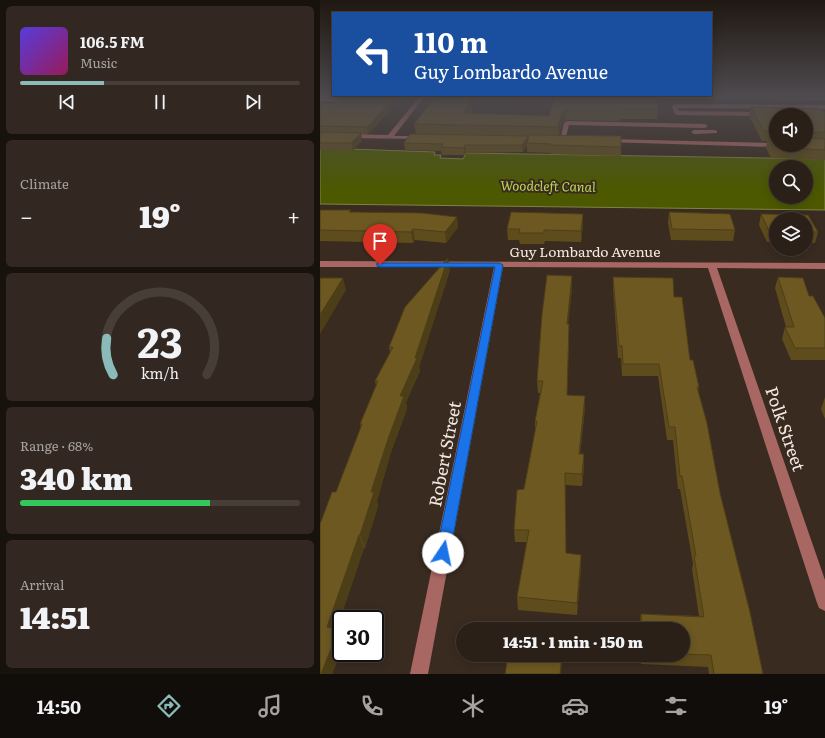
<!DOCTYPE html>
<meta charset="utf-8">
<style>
body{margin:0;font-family:Literata,serif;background:#332821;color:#f1f3f6;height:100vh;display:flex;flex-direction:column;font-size:15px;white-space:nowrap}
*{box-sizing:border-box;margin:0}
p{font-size:13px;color:#a6a3a2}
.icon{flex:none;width:22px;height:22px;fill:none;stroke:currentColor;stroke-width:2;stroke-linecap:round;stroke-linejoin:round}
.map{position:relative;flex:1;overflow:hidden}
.side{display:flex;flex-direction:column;gap:6px;padding:6px;background:#18120d;width:320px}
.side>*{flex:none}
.top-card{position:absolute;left:12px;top:12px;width:380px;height:84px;border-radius:0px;box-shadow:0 2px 10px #0003,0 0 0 1px #473e37;background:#1a4fa0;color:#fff;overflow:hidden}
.controls{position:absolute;left:449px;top:108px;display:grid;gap:8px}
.controls a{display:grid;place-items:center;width:44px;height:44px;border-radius:50%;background:#2b2018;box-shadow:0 2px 10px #0003,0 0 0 1px #473e37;font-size:20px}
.speed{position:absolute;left:12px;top:610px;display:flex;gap:8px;font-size:20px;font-weight:700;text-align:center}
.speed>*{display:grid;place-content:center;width:52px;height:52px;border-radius:50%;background:#2b2018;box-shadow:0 2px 10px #0003,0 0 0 1px #473e37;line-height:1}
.speed .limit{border:2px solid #111;border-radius:6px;background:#fff;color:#111}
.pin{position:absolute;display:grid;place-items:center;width:34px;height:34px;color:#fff;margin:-41px -17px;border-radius:50% 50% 50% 0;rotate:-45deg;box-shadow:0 0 4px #0007}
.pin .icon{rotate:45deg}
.me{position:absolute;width:44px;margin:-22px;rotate:11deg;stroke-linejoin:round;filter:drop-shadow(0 0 3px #0008)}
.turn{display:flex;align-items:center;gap:14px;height:84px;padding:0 16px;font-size:18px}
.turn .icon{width:52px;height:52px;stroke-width:2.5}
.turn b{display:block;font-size:28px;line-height:34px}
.big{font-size:30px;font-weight:800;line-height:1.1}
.side .tile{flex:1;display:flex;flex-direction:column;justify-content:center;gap:6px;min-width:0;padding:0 14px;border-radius:6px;background:#332821}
.side .dial{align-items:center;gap:0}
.dial svg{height:104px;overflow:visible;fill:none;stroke:#473e37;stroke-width:7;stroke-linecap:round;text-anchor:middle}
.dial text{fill:#f1f3f6;stroke:none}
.song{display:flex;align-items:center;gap:12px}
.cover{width:48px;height:48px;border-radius:6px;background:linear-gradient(135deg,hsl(250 70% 55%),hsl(330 70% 35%))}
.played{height:4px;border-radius:2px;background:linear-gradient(90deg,#8bbbb9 30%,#473e37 30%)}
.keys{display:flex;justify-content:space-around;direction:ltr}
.heat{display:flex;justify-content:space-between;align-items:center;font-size:22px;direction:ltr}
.charge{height:6px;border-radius:3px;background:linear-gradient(90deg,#34c759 68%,#473e37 0)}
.trip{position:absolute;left:136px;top:622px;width:234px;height:40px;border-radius:20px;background:#2b2018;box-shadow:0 2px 10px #0003,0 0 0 1px #473e37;font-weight:800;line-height:40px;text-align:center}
.dock{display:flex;height:64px;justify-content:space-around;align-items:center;background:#110d0a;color:#a6a3a2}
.dock .icon{width:28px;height:28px}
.dock .selected{color:#8bbbb9}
.dock b{font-size:18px;color:#f1f3f6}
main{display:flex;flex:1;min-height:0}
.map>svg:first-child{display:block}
.water{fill:#4c5900;stroke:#7e8444;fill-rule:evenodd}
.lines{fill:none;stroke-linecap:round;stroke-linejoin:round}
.minor{fill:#a96763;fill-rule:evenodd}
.wall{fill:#5e4c1c;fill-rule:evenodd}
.shaded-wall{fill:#4c3e17}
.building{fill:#6d5821;stroke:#4c3e17}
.route{fill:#1a73e8;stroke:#114b97}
.labels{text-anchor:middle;stroke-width:4;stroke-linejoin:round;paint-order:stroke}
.far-water-label{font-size:13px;font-style:italic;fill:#bfd854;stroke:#392b20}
.street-label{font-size:14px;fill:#f2e8e1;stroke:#392b20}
.near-street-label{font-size:17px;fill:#f2e8e1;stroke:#392b20}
</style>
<main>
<section class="side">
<div class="tile">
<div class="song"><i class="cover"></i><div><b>106.5 FM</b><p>Music</p></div></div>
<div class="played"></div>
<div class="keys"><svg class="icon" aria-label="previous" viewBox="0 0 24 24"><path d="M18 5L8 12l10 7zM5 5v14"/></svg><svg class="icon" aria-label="pause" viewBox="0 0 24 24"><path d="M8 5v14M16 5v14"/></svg><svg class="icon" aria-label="next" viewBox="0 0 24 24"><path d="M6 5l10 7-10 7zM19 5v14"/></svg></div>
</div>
<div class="tile"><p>Climate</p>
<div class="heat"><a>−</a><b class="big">19°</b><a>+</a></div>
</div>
<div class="tile dial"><svg viewBox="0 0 100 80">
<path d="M14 69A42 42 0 1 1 86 69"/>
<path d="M14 69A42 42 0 0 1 9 41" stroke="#8bbbb9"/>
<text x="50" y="56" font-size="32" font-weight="700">23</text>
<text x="50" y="72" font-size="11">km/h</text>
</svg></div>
<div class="tile"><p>Range · 68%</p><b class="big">340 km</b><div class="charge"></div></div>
<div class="tile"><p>Arrival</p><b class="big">14:51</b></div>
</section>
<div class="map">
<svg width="505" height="674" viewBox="0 0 505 674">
<rect width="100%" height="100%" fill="#392b20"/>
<path class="water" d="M 0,148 L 115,152 L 114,155 L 121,155 L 120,158 L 143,159 L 146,153 L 505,159 L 505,210 L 0,204 ZM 456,167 L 486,167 L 486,197 L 456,197 Z"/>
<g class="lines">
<g class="minor">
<path d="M 100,96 L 105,96 L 74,136 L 100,136 L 102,137 L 102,139 L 28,138 L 25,136 L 28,134 L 68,135 Z"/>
<path d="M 311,96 L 505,98 L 505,100 L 313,97 Z"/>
<path d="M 0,99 L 23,99 L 28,102 L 17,109 L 0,108 L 0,104 L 16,105 L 22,102 L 0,101 Z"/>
<path d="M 355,104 L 505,105 L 505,109 L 358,108 L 359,111 L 443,112 L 446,114 L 443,116 L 357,115 L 354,113 L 352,106 Z"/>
<path d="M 247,121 L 385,124 L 388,126 L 385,128 L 249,125 L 245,140 L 240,141 L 244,123 Z"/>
<path d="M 395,130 L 397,131 L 397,133 L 374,134 L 371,132 L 374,130 Z"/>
<path d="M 288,139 L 456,143 L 456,145 L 459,145 L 456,147 L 286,142 L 285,141 Z"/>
<path d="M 0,261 L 505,263 L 505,269 L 397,268 L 505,580 L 505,611 L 499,608 L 497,603 L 388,268 L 183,267 L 108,674 L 90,674 L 174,267 L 0,267 Z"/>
</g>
</g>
<g class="wall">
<path d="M 0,96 L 82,96 L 82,98 L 48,134 L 41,134 L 42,140 L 33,151 L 0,150 L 0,103 L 15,104 L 24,98 L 0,98 Z"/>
<path d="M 159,96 L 150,113 L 229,116 L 235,96 L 338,109 L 337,119 L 300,119 L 300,121 L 246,120 L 243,123 L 239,135 L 301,147 L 301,156 L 231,154 L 231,153 L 207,152 L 207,146 L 203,152 L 146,153 L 145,155 L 122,155 L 121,151 L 85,150 L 84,143 L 96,134 L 94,124 Z"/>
<path d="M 431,107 L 505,113 L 505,160 L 451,158 L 446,148 L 447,141 L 442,141 L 429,116 ZM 456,115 L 486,145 L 456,145 Z"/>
<path d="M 0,210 L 31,212 L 137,217 L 138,227 L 126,243 L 95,240 L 93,243 L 0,241 Z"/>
<path d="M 349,212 L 415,230 L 413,241 L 351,240 L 348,223 Z"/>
<path d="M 263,214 L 263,225 L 261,242 L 225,241 L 224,244 L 200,244 L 199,240 L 188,240 L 187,229 Z"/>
<path d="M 441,214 L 488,215 L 498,232 L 495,243 L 486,243 L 486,219 L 456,219 L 456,242 L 447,242 L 439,225 Z"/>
<path d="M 130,270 L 99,367 L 100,371 L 86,402 L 87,409 L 71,452 L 57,501 L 58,506 L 45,548 L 44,548 L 17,628 L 19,629 L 21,633 L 21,651 L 12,674 L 0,674 L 16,492 L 41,428 L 40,424 L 56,386 L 55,381 L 70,353 L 69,347 Z"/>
<path d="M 293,277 L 354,297 L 370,360 L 379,387 L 378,391 L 400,493 L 443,674 L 389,674 L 388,667 L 321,664 L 321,655 L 363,655 L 363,629 L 319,629 L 321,614 L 379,616 L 372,569 L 373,564 L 360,489 L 358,489 L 353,440 L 347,440 L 338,376 L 302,376 L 301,358 L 298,358 L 293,288 Z"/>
<path d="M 458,277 L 489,296 L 505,318 L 505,360 L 471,360 L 462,339 L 465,327 L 466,327 L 455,288 Z"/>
<path d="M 252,288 L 248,324 L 249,335 L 247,395 L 265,408 L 260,454 L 264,467 L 262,486 L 245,485 L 246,553 L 261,555 L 261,567 L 257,615 L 198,610 L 197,597 L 207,542 L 195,542 L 194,530 L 204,489 L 215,431 L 215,421 L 220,393 L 218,393 L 217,381 Z"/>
<path d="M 505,397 L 505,419 L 501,409 Z"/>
</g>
<g class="shaded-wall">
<path d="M 76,96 L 82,96 L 82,98 L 48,134 L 47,127 Z"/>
<path d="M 153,96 L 159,96 L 144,123 L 143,113 Z"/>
<path d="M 246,110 L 246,120 L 243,123 L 238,137 L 238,127 L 242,112 Z"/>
<path d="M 488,132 L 486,142 L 486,133 Z"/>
<path d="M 41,133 L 42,140 L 33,151 L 31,143 Z"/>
<path d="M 208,136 L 207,143 L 207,146 L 203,152 L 202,145 Z"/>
<path d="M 145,145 L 146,153 L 145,155 L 144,148 Z"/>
<path d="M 263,214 L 263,225 L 261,242 L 261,231 Z"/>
<path d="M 137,217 L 138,227 L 126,243 L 125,232 Z"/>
<path d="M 93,229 L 95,240 L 93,243 L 91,232 Z"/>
<path d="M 128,258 L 130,270 L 99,367 L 100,371 L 86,402 L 87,409 L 71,452 L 57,501 L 58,506 L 45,548 L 40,535 L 51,492 L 80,396 L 95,358 Z"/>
<path d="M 252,276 L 252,288 L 247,335 L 247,324 Z"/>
<path d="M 23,278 L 26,290 L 0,334 L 0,315 Z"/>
<path d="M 265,396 L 265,408 L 259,466 L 259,454 Z"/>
<path d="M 264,454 L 264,467 L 262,486 L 262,474 Z"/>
<path d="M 39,535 L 44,548 L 13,640 L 7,627 Z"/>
<path d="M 261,555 L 261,567 L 257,615 L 257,603 Z"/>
<path d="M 19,629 L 21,633 L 21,651 L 12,674 L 1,674 Z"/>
<path d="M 242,655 L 243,655 L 241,674 L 240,674 Z"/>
</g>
<g class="building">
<path d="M 27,96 L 76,96 L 47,127 L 0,126 L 0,103 L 15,104 Z"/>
<path d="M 116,96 L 153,96 L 143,113 L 229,116 L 235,96 L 336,96 L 338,109 L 301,109 L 301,110 L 246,110 L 242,112 L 238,127 L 94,124 Z"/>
<path d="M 431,107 L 501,109 L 505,113 L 505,132 L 486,133 L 486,115 L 456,115 L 456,131 L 444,131 Z"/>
<path d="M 0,132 L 41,133 L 31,143 L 0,143 Z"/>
<path d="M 90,134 L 208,136 L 202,145 L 145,145 L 144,148 L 121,147 L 123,144 L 84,143 Z"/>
<path d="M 209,135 L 301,136 L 301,147 L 231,145 L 231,144 L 207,143 Z"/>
<path d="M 448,138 L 456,138 L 456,145 L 486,145 L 486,138 L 505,139 L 505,150 L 453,147 Z"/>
<path d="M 0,210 L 31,210 L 29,212 L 102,213 L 137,217 L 125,232 L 93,229 L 91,232 L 0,230 Z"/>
<path d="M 191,212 L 263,214 L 261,231 L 224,230 L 224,233 L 199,233 L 200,229 L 187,229 Z"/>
<path d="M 349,212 L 410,214 L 415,230 L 352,229 Z"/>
<path d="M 441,214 L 488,215 L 498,232 L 486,232 L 486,219 L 456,219 L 456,231 L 449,231 Z"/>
<path d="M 128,258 L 95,358 L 97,358 L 80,396 L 84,396 L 68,439 L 51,492 L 54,492 L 40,535 L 39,535 L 7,627 L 19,629 L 1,674 L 0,674 L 0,524 L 12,492 L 16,492 L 42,424 L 40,424 L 58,381 L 55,381 L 73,347 L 69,347 L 85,307 Z"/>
<path d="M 227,275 L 252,276 L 247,324 L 249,324 L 247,395 L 265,396 L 259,454 L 264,454 L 262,474 L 245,473 L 246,553 L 261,555 L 257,603 L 197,597 L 209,530 L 194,530 L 197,490 L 204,489 L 217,421 L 215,421 L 223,381 L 217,381 L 222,314 Z"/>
<path d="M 293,277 L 353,278 L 354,297 L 362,297 L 370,360 L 373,360 L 379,387 L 377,387 L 387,423 L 400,493 L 430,612 L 443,674 L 394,674 L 391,655 L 363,654 L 363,629 L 322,629 L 321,614 L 384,617 L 374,556 L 376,556 L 362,476 L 360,476 L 355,427 L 349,427 L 339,364 L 303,364 L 302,346 L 299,346 Z"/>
<path d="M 458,277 L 483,278 L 489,296 L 493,296 L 505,318 L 505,348 L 475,348 L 465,327 L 474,327 Z"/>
<path d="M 0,278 L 23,278 L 0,315 Z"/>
<path d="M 188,655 L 242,655 L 240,674 L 185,674 Z"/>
</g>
<linearGradient id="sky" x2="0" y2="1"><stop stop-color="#1f1812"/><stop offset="0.5" stop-color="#4e4a4e"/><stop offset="1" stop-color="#4e4a4e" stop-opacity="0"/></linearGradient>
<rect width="505" height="191" fill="url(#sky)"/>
<path class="route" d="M 57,263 L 179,263 L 183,265 L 130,553 L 128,557 L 123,559 L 118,557 L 116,553 L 175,267 L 60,267 L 57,266 Z"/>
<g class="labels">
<g class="far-water-label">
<text transform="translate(228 186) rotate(1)" y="5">Woodcleft Canal</text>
</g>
<g class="street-label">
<text x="265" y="257">Guy Lombardo Avenue</text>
</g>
<g class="near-street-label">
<text transform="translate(465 429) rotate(71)" y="6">Polk Street</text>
<text transform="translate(125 454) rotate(-79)" y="6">Robert Street</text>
</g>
</g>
</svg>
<div class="controls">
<a><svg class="icon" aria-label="sound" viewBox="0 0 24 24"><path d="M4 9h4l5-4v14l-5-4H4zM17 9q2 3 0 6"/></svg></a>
<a><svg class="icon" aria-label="search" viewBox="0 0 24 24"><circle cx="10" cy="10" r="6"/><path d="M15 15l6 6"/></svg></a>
<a><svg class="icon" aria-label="layers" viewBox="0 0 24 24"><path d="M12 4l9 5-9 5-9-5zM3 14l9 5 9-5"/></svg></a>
</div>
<div class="speed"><div class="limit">30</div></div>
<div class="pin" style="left:60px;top:265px;background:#d93025"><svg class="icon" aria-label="arrive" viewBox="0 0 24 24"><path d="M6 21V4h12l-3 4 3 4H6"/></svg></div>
<svg class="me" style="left:123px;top:553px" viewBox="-20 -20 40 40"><circle r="19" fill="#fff"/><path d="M0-13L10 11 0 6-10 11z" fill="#1a73e8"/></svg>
<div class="trip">14:51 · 1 min · 150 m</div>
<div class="top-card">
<div class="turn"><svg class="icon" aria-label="left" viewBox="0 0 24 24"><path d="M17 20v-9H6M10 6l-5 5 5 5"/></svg><div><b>110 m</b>Guy Lombardo Avenue</div></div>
</div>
</div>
</main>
<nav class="dock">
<b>14:50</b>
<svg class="icon selected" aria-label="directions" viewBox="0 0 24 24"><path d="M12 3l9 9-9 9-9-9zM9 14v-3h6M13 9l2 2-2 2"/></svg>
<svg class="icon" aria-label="music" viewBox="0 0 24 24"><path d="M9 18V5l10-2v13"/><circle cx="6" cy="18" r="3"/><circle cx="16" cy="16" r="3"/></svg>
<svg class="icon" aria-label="phone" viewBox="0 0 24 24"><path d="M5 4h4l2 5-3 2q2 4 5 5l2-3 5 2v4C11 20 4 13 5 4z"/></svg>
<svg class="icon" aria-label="climate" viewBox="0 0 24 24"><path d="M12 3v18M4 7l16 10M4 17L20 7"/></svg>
<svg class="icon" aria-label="car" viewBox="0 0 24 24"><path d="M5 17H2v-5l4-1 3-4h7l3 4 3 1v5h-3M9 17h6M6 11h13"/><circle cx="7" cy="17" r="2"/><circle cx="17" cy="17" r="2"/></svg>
<svg class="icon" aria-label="filters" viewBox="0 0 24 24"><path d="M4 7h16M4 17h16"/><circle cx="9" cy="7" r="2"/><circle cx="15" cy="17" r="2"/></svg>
<b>19°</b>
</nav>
